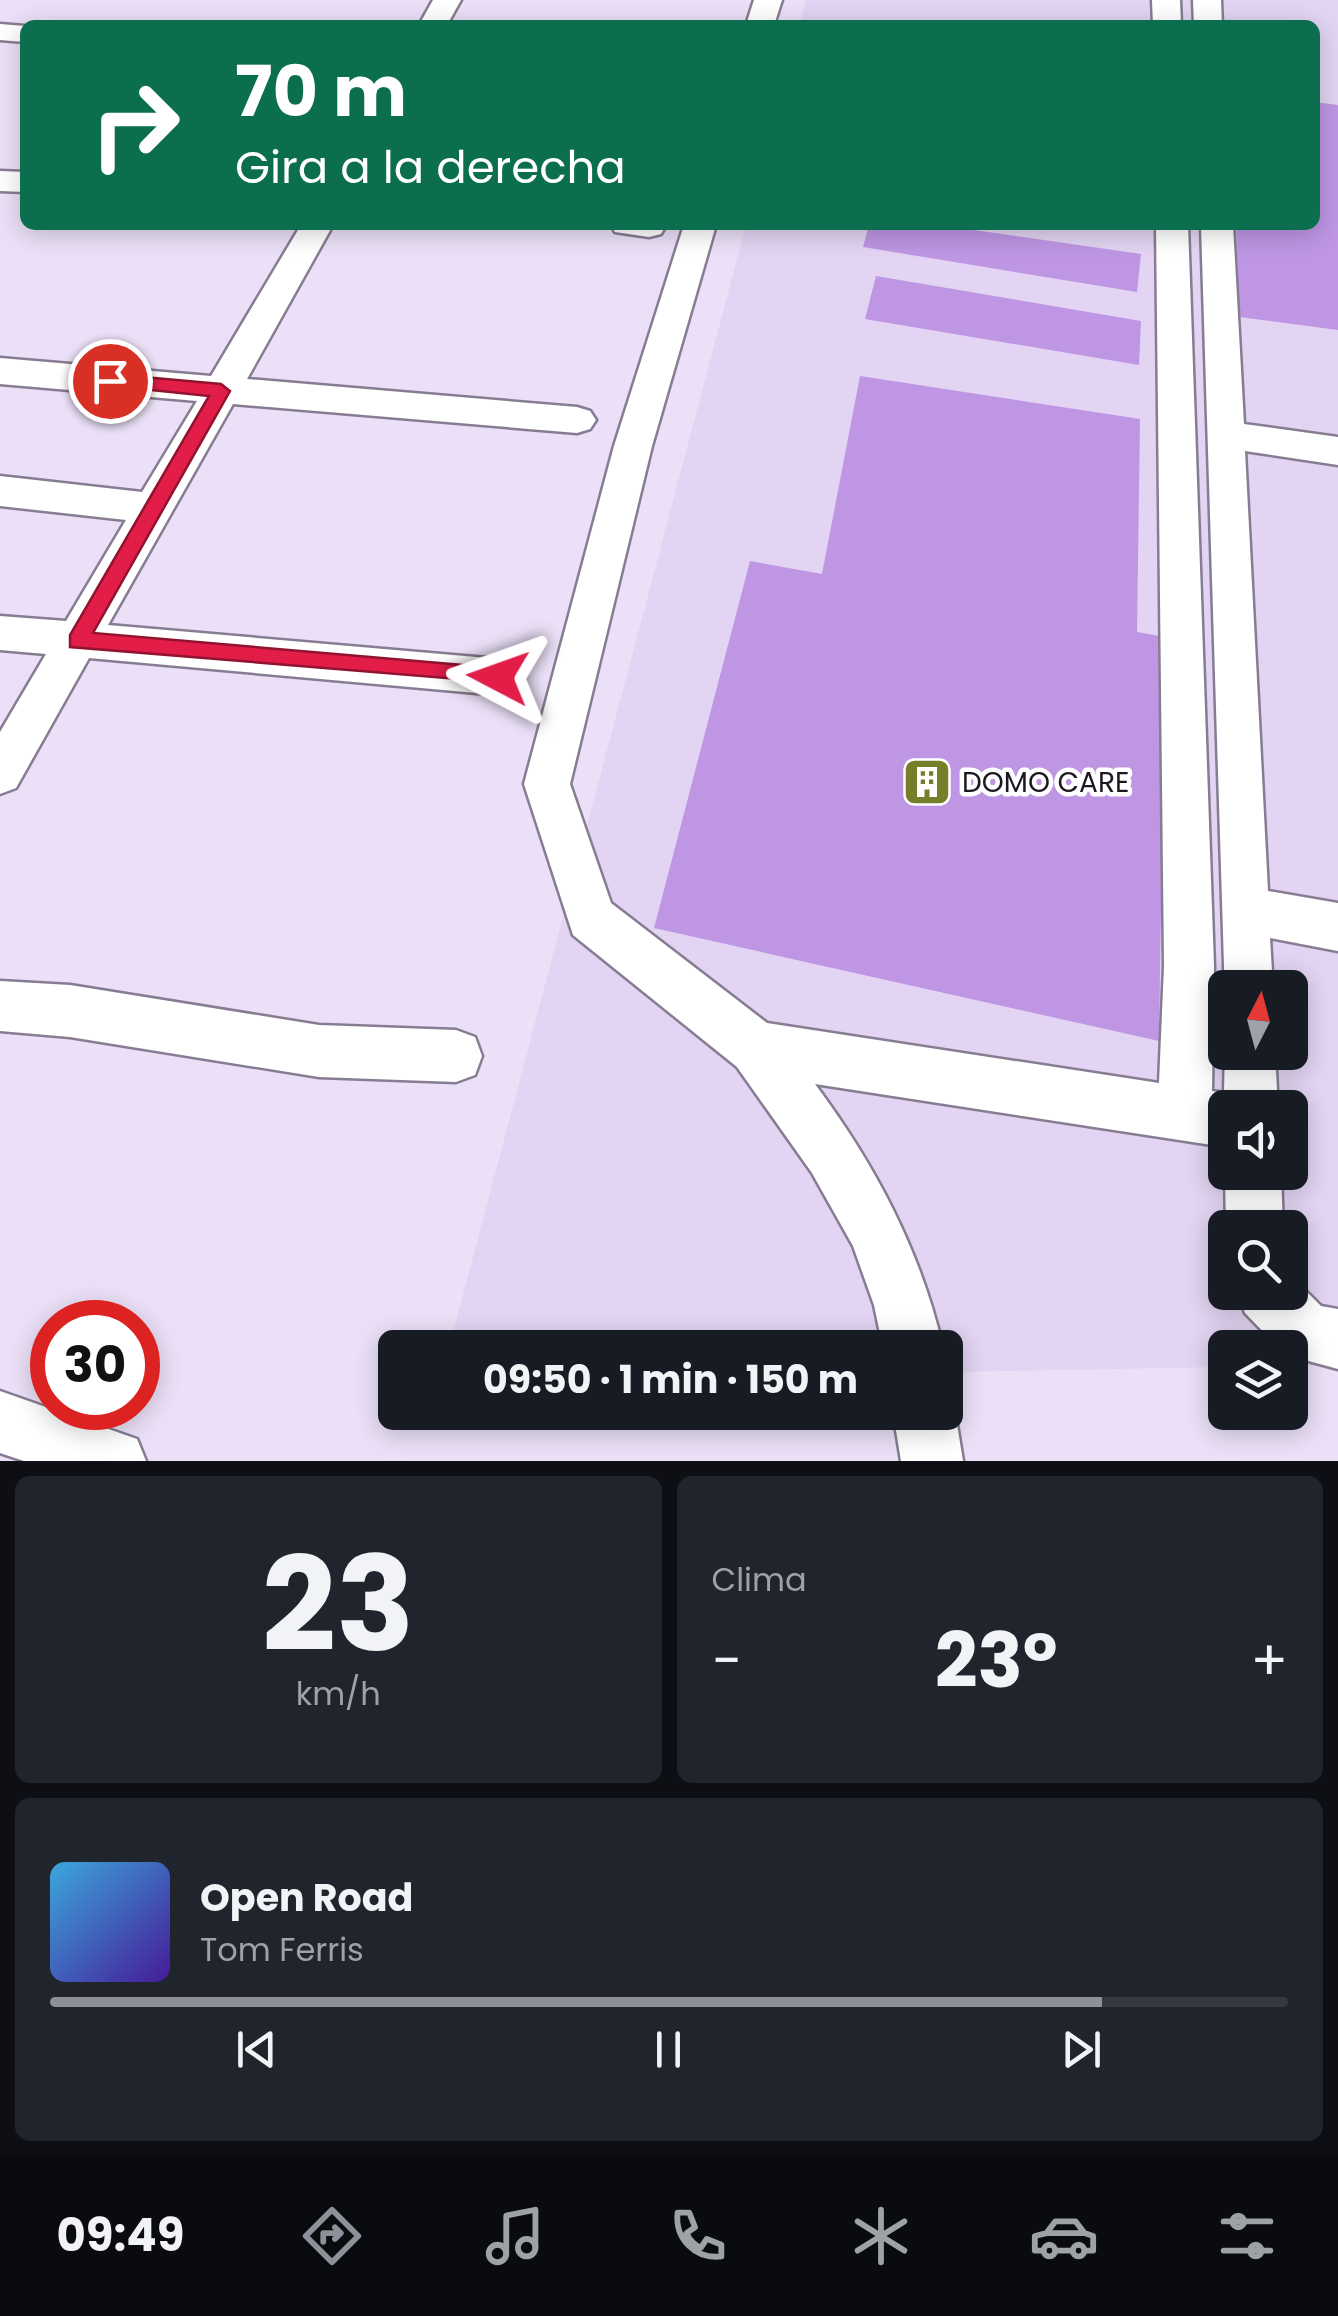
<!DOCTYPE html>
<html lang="es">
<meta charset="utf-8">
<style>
body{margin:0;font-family:Poppins,sans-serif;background:#20242c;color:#f1f3f6;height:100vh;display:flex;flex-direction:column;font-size:38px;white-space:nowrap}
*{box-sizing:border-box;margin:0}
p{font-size:32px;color:#9ea1a6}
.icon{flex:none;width:55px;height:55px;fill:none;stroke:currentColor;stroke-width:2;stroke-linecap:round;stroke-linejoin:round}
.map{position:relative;height:1461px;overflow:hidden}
.panel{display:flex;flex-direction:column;gap:15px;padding:15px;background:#0d0f14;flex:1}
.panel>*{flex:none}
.guide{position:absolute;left:20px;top:20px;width:1300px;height:210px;border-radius:15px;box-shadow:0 5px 25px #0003;background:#0b6e4f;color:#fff;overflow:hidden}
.needle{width:65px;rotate:6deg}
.buttons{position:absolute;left:1208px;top:970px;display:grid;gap:20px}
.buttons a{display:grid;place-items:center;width:100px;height:100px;border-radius:15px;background:#171b24;box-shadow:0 5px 25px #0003;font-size:50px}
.speed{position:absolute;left:30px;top:1300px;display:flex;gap:20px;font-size:50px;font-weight:700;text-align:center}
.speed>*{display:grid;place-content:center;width:130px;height:130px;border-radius:50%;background:#171b24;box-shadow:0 5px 25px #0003;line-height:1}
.speed .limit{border:15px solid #d22;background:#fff;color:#111}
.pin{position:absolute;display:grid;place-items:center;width:85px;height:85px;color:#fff;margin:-42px;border:5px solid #fff;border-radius:50%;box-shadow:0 2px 10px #0007}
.me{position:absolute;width:110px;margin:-55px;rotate:274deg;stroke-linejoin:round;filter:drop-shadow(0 0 8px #0008)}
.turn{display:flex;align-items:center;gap:35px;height:210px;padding:0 50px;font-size:45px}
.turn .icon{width:130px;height:130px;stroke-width:2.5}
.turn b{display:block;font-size:70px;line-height:85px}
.big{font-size:75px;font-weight:700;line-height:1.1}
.panel .widget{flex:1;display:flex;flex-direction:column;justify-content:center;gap:15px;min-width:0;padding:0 35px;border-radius:15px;background:#20242c}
.panel .dial{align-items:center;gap:0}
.dial b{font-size:130px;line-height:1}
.song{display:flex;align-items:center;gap:30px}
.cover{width:120px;height:120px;border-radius:15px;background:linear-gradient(135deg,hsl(200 70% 55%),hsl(260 70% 35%))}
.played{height:10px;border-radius:5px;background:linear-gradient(90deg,#8c9099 85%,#363941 85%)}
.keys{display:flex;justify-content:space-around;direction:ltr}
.heat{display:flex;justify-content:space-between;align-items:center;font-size:55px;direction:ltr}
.panel .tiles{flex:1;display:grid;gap:15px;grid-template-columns:1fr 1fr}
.widget:last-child{grid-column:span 2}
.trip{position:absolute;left:378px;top:1330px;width:585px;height:100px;border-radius:15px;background:#171b24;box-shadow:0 5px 25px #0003;font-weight:700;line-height:100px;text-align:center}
.dock{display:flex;height:160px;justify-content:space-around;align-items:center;background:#090b0e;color:#9ea1a6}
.dock .icon{width:70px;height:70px}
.dock .active{color:#8c9099}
.dock b{font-size:45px;color:#f1f3f6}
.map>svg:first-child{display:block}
.built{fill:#e2d4f2;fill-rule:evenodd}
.building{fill:#be96e4}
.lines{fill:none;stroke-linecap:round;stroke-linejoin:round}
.minor-casing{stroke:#877d92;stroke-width:5}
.minor{fill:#fff;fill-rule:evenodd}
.route{fill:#e11d48;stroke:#92132f;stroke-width:2.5}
.labels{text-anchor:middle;stroke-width:9;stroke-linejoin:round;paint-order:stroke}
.poi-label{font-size:28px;fill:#1c1820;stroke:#fff;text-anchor:start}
</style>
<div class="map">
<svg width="1338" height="1461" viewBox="0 0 1338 1461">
<rect width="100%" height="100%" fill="#ebe0f7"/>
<path class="built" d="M 806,0 L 1338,0 L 1338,1365 L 1290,1366 L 1290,1348 L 1225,1348 L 1225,1367 L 945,1372 L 945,1348 L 449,1348 L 746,225 L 1315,225 L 1315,25 L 799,25 ZM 1225,988 L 1290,988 L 1290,1052 L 1225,1052 ZM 1225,1108 L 1290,1108 L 1290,1172 L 1225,1172 ZM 1225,1228 L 1290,1228 L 1290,1292 L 1225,1292 Z"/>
<g class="building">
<path d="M 1315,102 L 1338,105 L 1338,330 L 1239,317 L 1236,225 L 1315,225 Z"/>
<path d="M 869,225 L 939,225 L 1141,254 L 1137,292 L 863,247 Z"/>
<path d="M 876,276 L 1141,321 L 1139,365 L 865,319 Z"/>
<path d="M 860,376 L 1140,419 L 1137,632 L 1165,637 L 1159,1041 L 654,928 L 750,561 L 822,574 Z"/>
</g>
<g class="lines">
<g class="minor-casing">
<g id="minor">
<path d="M 433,0 L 461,0 L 447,25 L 419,25 Z"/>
<path d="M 754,0 L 782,0 L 774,25 L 746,25 Z"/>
<path d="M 1152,0 L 1180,0 L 1181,25 L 1153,25 Z"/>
<path d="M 1193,0 L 1221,0 L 1222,25 L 1194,25 Z"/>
<path d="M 0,24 L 25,26 L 25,42 L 0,40 Z"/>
<path d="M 0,171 L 25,172 L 25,192 L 0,191 Z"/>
<path d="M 301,225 L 333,225 L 247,379 L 577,407 L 590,411 L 596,420 L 590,429 L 577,433 L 233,404 L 108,625 L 499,659 L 514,664 L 521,677 L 514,690 L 499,695 L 89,658 L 16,788 L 0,794 L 0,732 L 46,654 L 0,650 L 0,616 L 66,621 L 126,520 L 0,506 L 0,476 L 142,492 L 197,401 L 0,384 L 0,358 L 211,376 Z"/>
<path d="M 611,225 L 664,225 L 665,227 L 661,234 L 649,237 L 615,232 Z"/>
<path d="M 684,225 L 716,225 L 652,446 L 570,784 L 611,903 L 767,1023 L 1159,1083 L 1164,966 L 1156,225 L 1188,225 L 1214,966 L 1212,1091 L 1224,1093 L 1225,1046 L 1225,1052 L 1275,1052 L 1278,1108 L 1225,1108 L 1225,1147 L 815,1084 C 875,1165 920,1249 943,1348 L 883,1348 L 874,1305 L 853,1246 L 812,1173 L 737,1067 L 573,935 L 524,784 L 614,446 Z"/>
<path d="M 1201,225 L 1233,225 L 1244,424 L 1338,437 L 1338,465 L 1245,451 L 1268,891 L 1338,903 L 1338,951 L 1270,938 L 1273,988 L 1225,988 L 1225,997 Z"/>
<path d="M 0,981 L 70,985 L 319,1025 L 456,1030 L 475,1037 L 482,1056 L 475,1075 L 456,1082 L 319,1077 L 70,1037 L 0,1031 Z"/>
<path d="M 1225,1172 L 1281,1172 L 1283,1228 L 1226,1228 Z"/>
<path d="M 1290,1275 L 1321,1306 L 1338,1309 L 1338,1369 L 1290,1356 L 1290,1348 L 1279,1348 L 1245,1313 L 1237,1292 L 1290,1292 Z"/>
<path d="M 945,1390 L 955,1412 L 963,1461 L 901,1461 L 893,1412 L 945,1412 Z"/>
<path d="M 0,1391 L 137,1439 L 146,1461 L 24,1461 L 0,1453 Z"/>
</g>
</g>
<use href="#minor" class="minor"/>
</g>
<path class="route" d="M 110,374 L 221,384 L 230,391 L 93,633 L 498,668 L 506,670 L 506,683 L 70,647 L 70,635 L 209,396 L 104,385 L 104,376 Z"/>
<defs>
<g id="building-square" transform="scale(2.5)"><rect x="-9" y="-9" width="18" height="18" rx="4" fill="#767e29" stroke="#fff"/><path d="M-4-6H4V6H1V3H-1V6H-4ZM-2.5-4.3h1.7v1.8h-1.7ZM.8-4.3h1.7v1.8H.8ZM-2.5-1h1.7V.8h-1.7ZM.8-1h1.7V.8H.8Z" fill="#fff"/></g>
</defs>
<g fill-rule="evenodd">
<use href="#building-square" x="927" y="782"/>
</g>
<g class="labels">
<g class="poi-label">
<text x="962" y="792">DOMO CARE</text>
</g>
</g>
</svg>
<div class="buttons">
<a><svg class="needle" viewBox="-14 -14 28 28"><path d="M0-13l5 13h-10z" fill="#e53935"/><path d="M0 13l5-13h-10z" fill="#9ea1a6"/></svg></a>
<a><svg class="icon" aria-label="sound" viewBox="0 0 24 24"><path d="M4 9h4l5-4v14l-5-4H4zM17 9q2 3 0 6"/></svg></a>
<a><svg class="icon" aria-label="search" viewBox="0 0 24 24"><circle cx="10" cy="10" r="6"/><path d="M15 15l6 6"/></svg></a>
<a><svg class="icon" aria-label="layers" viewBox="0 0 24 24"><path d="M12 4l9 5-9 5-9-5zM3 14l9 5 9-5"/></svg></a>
</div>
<div class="speed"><div class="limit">30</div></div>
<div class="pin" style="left:110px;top:381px;background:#d93025"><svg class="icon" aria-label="arrive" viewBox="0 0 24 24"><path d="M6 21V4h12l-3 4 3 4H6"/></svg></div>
<svg class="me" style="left:498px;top:677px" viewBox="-20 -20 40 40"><path d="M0-17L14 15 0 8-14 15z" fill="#e11d48" stroke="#fff" stroke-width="4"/></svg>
<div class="trip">09:50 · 1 min · 150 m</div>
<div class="guide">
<div class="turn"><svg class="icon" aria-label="right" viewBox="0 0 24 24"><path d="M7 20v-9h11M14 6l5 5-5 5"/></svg><div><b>70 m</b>Gira a la derecha</div></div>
</div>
</div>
<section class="panel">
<div class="tiles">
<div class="widget dial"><b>23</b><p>km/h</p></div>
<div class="widget"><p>Clima</p>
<div class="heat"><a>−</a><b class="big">23°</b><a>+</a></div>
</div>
<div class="widget">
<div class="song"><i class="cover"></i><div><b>Open Road</b><p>Tom Ferris</p></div></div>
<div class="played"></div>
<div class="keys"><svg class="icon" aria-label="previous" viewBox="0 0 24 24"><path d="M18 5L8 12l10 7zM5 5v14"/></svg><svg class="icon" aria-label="pause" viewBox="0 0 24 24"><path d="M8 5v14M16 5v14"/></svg><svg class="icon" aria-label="next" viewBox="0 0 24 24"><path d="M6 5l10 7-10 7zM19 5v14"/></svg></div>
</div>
</div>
</section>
<nav class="dock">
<b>09:49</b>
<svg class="icon active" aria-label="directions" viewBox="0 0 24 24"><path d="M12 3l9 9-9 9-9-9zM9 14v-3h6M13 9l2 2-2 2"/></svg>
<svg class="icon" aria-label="music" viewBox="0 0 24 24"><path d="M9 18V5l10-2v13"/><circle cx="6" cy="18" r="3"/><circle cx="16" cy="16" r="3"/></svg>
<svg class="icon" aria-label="phone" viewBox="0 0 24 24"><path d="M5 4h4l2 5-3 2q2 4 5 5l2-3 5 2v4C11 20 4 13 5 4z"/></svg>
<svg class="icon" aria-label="climate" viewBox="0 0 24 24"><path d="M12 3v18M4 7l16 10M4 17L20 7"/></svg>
<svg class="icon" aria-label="car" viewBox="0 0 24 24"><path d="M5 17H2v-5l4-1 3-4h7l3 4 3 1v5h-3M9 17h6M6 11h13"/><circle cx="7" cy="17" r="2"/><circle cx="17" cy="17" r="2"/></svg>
<svg class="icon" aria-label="filters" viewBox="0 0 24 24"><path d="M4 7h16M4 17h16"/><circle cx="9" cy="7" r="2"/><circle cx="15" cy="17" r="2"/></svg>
</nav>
